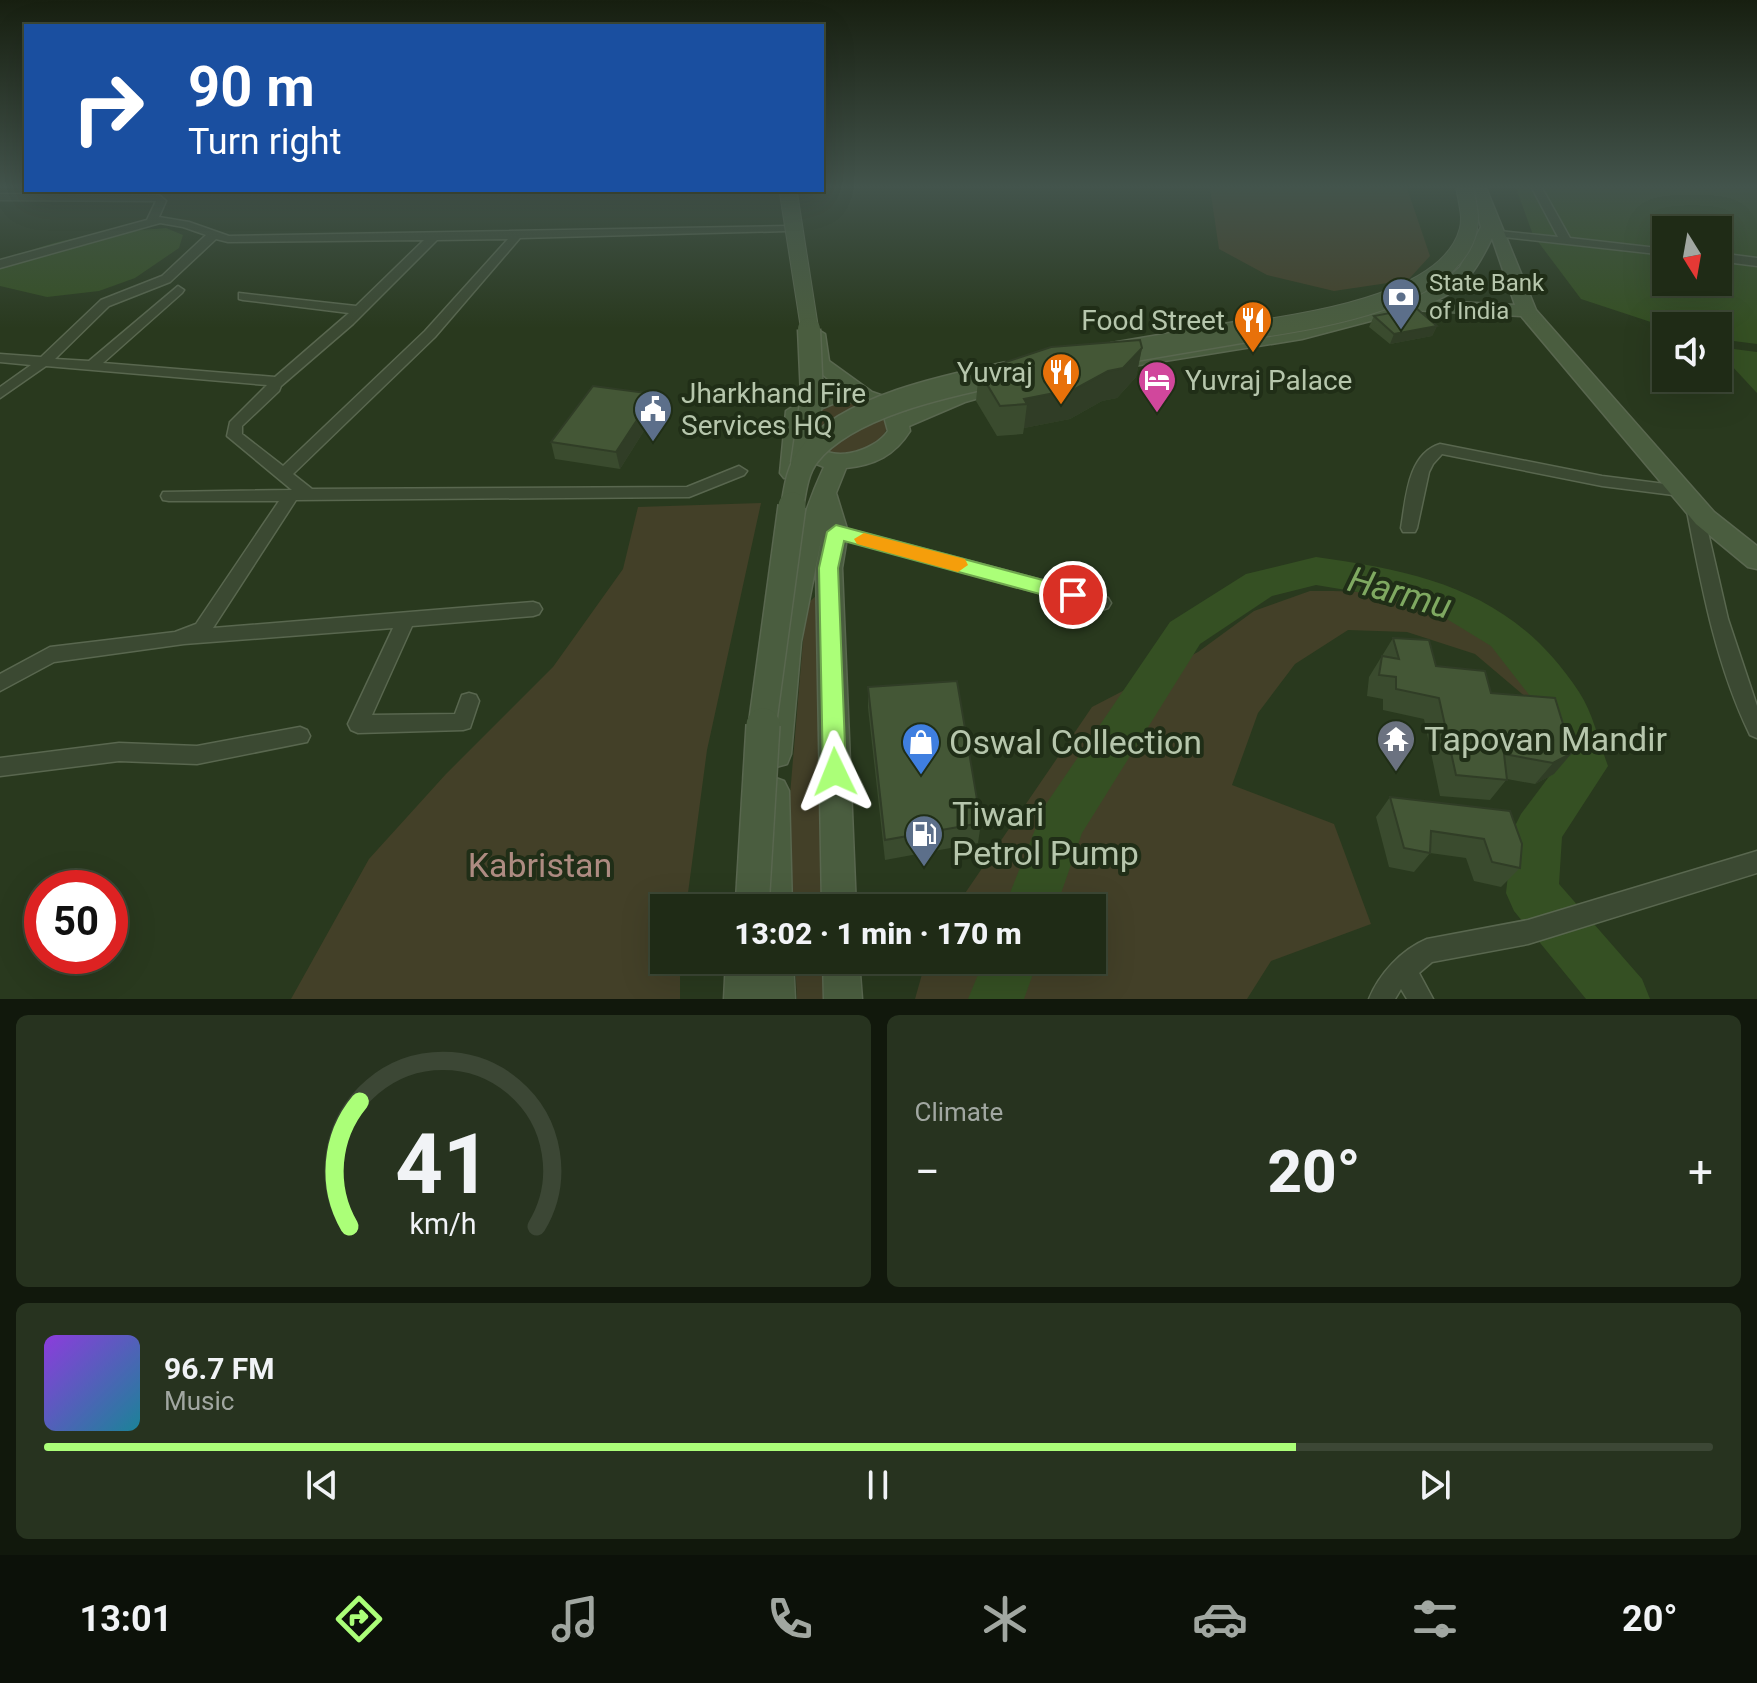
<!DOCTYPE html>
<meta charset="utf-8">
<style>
body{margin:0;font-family:Roboto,sans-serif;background:#27331f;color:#f1f3f6;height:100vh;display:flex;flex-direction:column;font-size:30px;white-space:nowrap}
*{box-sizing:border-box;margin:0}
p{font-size:26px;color:#a1a7a1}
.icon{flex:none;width:44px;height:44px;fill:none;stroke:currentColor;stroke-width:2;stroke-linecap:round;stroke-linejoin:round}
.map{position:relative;height:999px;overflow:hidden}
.drawer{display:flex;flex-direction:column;gap:16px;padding:16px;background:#11180c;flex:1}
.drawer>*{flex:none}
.top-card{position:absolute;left:24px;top:24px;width:800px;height:168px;border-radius:0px;box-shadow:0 8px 32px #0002,0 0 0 2px #3c4735;background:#1a4fa0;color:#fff;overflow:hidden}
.needle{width:52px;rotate:169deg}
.fabs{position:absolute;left:1652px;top:216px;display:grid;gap:16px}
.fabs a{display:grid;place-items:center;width:80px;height:80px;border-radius:0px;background:#1f2b16;box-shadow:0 8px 32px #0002,0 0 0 2px #3c4735;font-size:40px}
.speed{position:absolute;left:24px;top:870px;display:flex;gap:16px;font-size:40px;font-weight:700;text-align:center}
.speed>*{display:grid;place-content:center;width:104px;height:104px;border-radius:50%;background:#1f2b16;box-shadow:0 8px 32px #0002,0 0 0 2px #3c4735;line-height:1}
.speed .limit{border:12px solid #d22;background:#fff;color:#111}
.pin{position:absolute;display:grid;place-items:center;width:68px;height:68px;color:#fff;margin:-34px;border:4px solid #fff;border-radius:50%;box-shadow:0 2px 8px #0007}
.me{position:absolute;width:88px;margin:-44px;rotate:358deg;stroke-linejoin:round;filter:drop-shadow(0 0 6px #0008)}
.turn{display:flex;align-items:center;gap:28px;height:168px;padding:0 32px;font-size:36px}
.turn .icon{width:104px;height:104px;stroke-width:2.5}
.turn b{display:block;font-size:56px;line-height:68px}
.big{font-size:60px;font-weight:800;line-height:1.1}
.drawer .widget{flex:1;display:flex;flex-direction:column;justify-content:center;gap:12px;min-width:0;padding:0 28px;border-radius:12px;background:#27331f}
.drawer .dial{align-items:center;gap:0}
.dial svg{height:208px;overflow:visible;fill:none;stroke:#3c4735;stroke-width:7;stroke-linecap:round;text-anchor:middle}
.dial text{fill:#f1f3f6;stroke:none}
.song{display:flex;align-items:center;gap:24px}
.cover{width:96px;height:96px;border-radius:12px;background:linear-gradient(135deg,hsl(270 70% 55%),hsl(190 70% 35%))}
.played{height:8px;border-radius:4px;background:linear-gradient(90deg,#abff78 75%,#3c4735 75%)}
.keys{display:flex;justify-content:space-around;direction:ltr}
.heat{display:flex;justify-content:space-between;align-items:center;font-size:44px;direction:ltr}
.drawer .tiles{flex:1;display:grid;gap:16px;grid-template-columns:1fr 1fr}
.widget:last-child{grid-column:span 2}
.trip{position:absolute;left:650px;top:894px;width:456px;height:80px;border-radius:0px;background:#1f2b16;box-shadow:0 8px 32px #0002,0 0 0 2px #3c4735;font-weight:800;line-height:80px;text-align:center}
.tab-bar{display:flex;height:128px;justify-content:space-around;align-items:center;background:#0c1109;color:#a1a7a1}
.tab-bar .icon{width:56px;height:56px}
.tab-bar .current{color:#abff78}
.tab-bar b{font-size:36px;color:#f1f3f6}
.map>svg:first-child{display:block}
.green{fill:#434028}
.water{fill:#355023;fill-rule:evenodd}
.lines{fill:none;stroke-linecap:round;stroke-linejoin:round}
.river{fill:#355023;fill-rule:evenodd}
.street-casing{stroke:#59674f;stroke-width:3}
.secondary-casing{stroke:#59674f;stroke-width:3}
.street{fill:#3b4932;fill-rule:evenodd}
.secondary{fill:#4a5d3f;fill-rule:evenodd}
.secondary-bridge-far3-casing{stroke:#59674f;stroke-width:19;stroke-linecap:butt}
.secondary-bridge-far2-casing{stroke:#59674f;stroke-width:25;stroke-linecap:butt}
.secondary-bridge-far1-casing{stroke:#59674f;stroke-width:30;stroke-linecap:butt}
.secondary-bridge-casing{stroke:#59674f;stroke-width:36;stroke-linecap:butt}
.secondary-bridge-far3{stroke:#4a5d3f;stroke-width:17}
.secondary-bridge-far2{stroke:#4a5d3f;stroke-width:22}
.secondary-bridge-far1{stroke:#4a5d3f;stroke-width:27}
.secondary-bridge{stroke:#4a5d3f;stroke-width:33}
.wall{fill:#3a4b2e}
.shaded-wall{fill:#303d26}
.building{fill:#445736;stroke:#303d26;stroke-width:2}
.route{fill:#abff78;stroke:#6fa64e;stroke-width:2}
.slow{fill:#f59e0b}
.labels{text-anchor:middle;stroke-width:8;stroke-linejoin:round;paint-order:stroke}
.far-poi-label{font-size:24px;fill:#b6c6ac;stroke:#202e17;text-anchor:start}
.poi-label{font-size:28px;fill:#b6c6ac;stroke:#202e17;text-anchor:end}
.near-poi-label{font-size:34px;fill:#b6c6ac;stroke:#202e17;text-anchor:start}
.near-park-label{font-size:34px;fill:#ad8b81;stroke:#202e17}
.near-water-label{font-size:36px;font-style:italic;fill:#7fa961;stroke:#202e17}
</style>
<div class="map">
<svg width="1757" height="999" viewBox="0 0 1757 999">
<rect width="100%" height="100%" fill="#29391e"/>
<g class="green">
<path d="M 1210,188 L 1407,188 L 1430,256 L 1408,280 L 1334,291 L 1267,275 L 1219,249 Z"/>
<path d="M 842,400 L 862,402 L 883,415 L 887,427 C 881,452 847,456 826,452 L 807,413 Z"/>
<path d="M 761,503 L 707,750 L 686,908 L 664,908 L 664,960 L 680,960 L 680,999 L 291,999 L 369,859 L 446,774 L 553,667 L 623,569 L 638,507 Z"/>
<path d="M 1310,591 C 1350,591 1394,591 1433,604 C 1474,618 1537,665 1557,704 C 1562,713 1564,724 1568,733 L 1475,654 L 1407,632 L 1348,630 L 1295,664 L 1258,713 L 1232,785 L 1334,824 L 1371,924 L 1271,961 L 1247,999 L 915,999 L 926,960 L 1092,960 L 1092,908 L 955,908 L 1092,707 L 1198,652 L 1254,611 Z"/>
<path d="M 817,595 L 823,908 L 792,908 L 790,795 L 806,605 Z"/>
<path d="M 795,960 L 825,960 L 826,999 L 797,999 Z"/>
</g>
<g class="water">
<path d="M 1516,188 L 1757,188 L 1757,344 L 1718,339 L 1718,326 L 1666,327 L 1581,299 L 1533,235 ZM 1666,230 L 1718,230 L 1718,282 L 1666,282 Z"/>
<path d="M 166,228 L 183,235 L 179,248 L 135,278 L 99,291 L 47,297 L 0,286 L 0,267 C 41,236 117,232 166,228 Z"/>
<path d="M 1718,347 L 1757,352 L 1757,393 L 1718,351 Z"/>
</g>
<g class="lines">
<g class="river">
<path d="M 1316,557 C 1426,572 1514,593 1579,692 C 1593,713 1599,742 1608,766 L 1562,837 L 1559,884 L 1642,979 L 1650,999 L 1586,999 L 1514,911 L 1506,893 L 1513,830 L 1521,814 L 1560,762 L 1544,714 L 1491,646 L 1437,613 L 1364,593 L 1316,585 L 1272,596 L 1200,644 L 1082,833 L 1056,908 L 1004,908 L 1044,807 L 1170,622 L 1246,574 Z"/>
<path d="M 984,960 L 1038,960 L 1024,999 L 968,999 Z"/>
</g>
<g class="street-casing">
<g id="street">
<path d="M 1532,188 L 1542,188 L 1570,238 L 1666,249 L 1666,255 L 1495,236 L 1495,232 L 1499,231 L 1558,237 Z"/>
<path d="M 0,194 L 159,195 L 166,201 L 159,217 L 189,222 L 229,236 L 790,226 L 790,230 L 786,231 L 520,238 L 435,337 L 293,474 L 312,489 L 687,487 L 739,466 L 747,471 L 744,475 L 689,497 L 296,500 L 213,628 L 533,602 L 539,604 L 542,609 L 539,614 L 533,616 L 412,626 L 372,715 L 455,714 L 462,695 L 469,693 L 476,695 L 479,701 L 470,728 L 463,730 L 358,733 L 351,730 L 348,724 L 393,628 L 184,644 L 54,662 L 0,691 L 0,674 L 50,647 L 175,632 L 196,624 L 279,501 L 169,501 L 163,500 L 161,496 L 163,492 L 292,490 L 227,436 L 230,422 L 267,385 L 46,366 L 0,398 L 0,387 L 31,365 L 0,362 L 0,354 L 41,357 L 101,300 L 162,276 L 206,235 L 183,227 L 160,223 L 0,268 L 0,260 L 147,220 L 156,201 L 0,200 ZM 216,239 L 228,242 L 424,240 L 356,306 L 239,293 L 239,299 L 243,300 L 349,313 L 275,377 L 103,363 L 182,293 L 184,290 L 178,286 L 89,361 L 55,359 L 109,306 L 170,282 ZM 508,239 L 425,331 L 283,466 L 242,434 L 242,426 L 279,391 L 281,386 L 353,324 L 437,240 Z"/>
<path d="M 1718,253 L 1757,258 L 1757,266 L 1718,261 Z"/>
<path d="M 1440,444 L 1602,476 L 1681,486 L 1689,491 L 1681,496 L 1602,486 L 1442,454 L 1433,464 L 1429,472 L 1417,528 L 1415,532 L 1403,532 L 1401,528 C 1406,500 1407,454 1440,444 Z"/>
<path d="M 1694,500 L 1702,506 L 1728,619 L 1757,706 L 1757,738 L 1750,735 C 1715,663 1701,583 1686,506 Z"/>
<path d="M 836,526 L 1102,596 L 1108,598 L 1111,603 L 1108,608 L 1102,610 L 830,536 L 828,532 Z"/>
<path d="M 300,727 L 307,730 L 310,736 L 307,742 L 197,764 L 119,761 L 0,776 L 0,758 L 119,743 L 197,746 Z"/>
<path d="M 1757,851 L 1757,873 L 1528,944 L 1432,962 L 1419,973 L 1433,999 L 1407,999 L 1401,989 L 1395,999 L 1369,999 C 1379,974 1401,950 1427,939 L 1528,920 Z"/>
</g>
</g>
<g class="secondary-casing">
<g id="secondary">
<path d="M 1470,188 L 1486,188 L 1536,310 L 1714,512 L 1757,546 L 1757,569 L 1748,567 L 1696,524 L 1521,316 L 1412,310 L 1302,339 L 1109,370 L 1099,364 L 1109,358 L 1301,327 L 1403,301 L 1439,286 L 1460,267 L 1481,227 ZM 1492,238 L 1515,305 L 1435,301 C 1466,288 1478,267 1492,238 Z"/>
<path d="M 815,328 L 825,334 L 829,361 L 872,392 L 892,399 L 905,412 L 949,392 L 1007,378 L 1017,384 L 1014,388 L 965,402 L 909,426 L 910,431 C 895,455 875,465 846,468 L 836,493 L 848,532 L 842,568 L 856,908 L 822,908 L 816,568 L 823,530 L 801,642 L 791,754 L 787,764 L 776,767 L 765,764 L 761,754 C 770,655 783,556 824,467 L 804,459 L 800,478 L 784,478 L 780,473 L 786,411 L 809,396 L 840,389 L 809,363 L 805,334 ZM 840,401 L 866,404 L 883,413 L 888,431 C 874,452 827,466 811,439 C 807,432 808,422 808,414 Z"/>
<path d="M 773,777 L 784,781 L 789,791 L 792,908 L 758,908 L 757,791 L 762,781 Z"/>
<path d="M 726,960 L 793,960 L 795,999 L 724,999 Z"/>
<path d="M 823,960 L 859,960 L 862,999 L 824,999 Z"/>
</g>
</g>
<use href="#street" class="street"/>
<use href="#secondary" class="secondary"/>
<g class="secondary-bridge-far3-casing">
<g id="secondary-bridge-far3">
<path d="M 788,190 L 810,331"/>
<path d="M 1247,331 C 1309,321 1449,303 1468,231 C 1472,216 1467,203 1465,188"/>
</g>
</g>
<g class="secondary-bridge-far2-casing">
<g id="secondary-bridge-far2">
<path d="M 1112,354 L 1259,329"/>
<path d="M 802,464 L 812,396 L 809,329"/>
<path d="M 792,508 C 795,490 797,470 809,455 C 847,406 950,385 1008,373"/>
</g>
</g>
<g class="secondary-bridge-far1-casing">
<path id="secondary-bridge-far1" d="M 762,727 L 792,506"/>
</g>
<g class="secondary-bridge-casing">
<path id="secondary-bridge" d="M 752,908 L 763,725"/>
</g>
<use href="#secondary-bridge-far3" class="secondary-bridge-far3"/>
<use href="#secondary-bridge-far2" class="secondary-bridge-far2"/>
<use href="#secondary-bridge-far1" class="secondary-bridge-far1"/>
<use href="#secondary-bridge" class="secondary-bridge"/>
</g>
<g class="wall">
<path d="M 1374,316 L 1437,326 L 1432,336 L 1390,344 L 1369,327 Z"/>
<path d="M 1142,348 L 1136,377 L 1117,398 L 1102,401 L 1070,419 L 1024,428 L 1023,434 L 997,436 L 976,401 L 979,371 Z"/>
<path d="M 654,394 L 657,410 L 620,469 L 555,459 L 551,442 Z"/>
<path d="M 1393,638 L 1436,666 L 1491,693 L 1555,698 L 1554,774 L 1535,784 L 1507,779 L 1490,800 L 1440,796 L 1424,719 L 1383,710 L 1383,699 L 1367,696 L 1369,677 Z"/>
<path d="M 868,687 L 981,823 L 978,843 L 885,860 L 868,708 Z"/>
<path d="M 1390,797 L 1510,811 L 1520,868 L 1501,887 L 1474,881 L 1466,858 L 1430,853 L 1414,872 L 1389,867 L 1376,817 Z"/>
</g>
<g class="shaded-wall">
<path d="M 1437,326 L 1432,336 L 1390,344 L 1394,334 Z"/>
<path d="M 1142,348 L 1136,377 L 1117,398 L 1102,401 L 1070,419 L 1024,428 L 1027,404 L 1024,399 Z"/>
<path d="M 654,394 L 657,410 L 620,469 L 616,452 Z"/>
<path d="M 1572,753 L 1554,774 L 1535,784 L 1553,763 Z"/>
</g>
<g class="building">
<path d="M 1416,308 L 1437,326 L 1394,334 L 1374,316 Z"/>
<path d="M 1140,340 L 1142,348 L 1123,368 L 1108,371 L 1075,389 L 1024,399 L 1027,404 L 1000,406 L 979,371 L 1051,347 Z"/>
<path d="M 593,386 L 654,394 L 616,452 L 551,442 Z"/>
<path d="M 1393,638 L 1429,640 L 1436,666 L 1485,671 L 1491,693 L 1555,698 L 1572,753 L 1553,763 L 1504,754 L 1507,780 L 1456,775 L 1439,698 L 1396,689 L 1396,677 L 1379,675 L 1382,656 L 1399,659 Z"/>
<path d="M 957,681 L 981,823 L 885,840 L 868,687 Z"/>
<path d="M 1390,797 L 1510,811 L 1522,844 L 1520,868 L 1492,862 L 1484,839 L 1431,831 L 1430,853 L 1404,848 Z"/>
</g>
<linearGradient id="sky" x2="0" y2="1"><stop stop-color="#171f10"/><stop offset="0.57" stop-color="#43544c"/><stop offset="1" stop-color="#43544c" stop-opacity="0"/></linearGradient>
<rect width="1757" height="328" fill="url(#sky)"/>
<path class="route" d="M 836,525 L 1073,588 L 1083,595 L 1073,603 L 844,541 L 838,568 L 846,772 L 843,780 L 835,783 L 826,780 L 823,772 L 819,568 L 827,532 Z"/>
<path class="slow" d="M 864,533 L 965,559 L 968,565 L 958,572 L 857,544 L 854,539 Z"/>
<defs>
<g id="bank-pin" transform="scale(2)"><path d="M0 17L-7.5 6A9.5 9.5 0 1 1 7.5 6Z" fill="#5c6f8a" stroke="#202e17"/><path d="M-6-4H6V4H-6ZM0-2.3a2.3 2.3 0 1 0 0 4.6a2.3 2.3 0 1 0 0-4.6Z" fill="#fff"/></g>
<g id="restaurant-pin" transform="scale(2)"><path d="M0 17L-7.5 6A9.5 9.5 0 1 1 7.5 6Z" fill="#e8710a" stroke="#202e17"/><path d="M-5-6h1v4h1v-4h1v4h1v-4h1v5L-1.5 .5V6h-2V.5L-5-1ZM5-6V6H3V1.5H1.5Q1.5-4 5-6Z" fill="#fff"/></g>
<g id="hotel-pin" transform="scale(2)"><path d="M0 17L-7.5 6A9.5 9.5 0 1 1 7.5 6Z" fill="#d1479c" stroke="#202e17"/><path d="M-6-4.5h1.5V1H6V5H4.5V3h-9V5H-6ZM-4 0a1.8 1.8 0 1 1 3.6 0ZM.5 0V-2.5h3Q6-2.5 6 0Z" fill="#fff"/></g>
<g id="civic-pin" transform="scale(2)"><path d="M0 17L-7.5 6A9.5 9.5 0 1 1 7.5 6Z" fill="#5c6f8a" stroke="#202e17"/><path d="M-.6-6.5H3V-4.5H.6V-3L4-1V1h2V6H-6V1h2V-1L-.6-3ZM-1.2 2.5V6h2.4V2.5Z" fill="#fff"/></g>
<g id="temple-pin" transform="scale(2)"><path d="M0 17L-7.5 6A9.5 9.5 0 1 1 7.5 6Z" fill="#6b7280" stroke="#202e17"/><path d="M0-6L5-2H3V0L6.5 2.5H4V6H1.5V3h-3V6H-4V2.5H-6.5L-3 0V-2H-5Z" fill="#fff"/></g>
<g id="shop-pin" transform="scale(2)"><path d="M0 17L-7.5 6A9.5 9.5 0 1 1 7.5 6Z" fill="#3f7fe0" stroke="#202e17"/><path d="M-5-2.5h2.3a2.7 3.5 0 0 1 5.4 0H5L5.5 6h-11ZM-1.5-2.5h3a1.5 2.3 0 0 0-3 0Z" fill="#fff"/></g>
<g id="fuel-pin" transform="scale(2)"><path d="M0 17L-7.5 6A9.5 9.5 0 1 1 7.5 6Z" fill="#5c6f8a" stroke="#202e17"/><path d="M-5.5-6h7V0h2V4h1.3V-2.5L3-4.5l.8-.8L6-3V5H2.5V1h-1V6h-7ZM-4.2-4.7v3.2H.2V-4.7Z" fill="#fff"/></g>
</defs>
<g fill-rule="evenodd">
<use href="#bank-pin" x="1401" y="297"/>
<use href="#restaurant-pin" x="1253" y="320"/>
<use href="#restaurant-pin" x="1061" y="372"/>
<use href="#hotel-pin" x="1157" y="380"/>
<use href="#civic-pin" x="653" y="409"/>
<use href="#temple-pin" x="1396" y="739"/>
<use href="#shop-pin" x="921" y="742"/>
<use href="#fuel-pin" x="924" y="834"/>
</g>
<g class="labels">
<g class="far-poi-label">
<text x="1429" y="291">State Bank<tspan x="1429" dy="28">of India</tspan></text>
</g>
<g class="poi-label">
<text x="1225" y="330">Food Street</text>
<text x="1033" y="382">Yuvraj</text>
<text x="1185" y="390" text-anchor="start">Yuvraj Palace</text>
<text x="681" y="403" text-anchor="start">Jharkhand Fire<tspan x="681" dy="32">Services HQ</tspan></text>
</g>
<g class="near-poi-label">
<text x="1424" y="751">Tapovan Mandir</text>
<text x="949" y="754">Oswal Collection</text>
<text x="952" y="826">Tiwari<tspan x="952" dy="39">Petrol Pump</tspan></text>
</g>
<g class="near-park-label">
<text x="540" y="877">Kabristan</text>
</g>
<g class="near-water-label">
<text transform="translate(1400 592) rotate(16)" y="13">Harmu</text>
</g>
</g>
</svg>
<div class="fabs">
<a><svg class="needle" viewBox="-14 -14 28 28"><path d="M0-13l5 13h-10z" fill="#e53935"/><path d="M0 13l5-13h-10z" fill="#a1a7a1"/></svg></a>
<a><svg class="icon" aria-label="sound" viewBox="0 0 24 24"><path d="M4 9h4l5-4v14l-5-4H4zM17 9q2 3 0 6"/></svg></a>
</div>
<div class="speed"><div class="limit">50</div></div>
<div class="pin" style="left:1073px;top:595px;background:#d93025"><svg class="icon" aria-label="arrive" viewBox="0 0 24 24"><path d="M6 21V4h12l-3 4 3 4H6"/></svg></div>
<svg class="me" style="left:835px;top:772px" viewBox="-20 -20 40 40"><path d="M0-17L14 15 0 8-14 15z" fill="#abff78" stroke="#fff" stroke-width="4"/></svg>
<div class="trip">13:02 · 1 min · 170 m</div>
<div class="top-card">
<div class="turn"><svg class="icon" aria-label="right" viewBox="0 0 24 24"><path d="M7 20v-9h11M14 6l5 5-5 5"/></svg><div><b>90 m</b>Turn right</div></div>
</div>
</div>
<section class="drawer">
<div class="tiles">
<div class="widget dial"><svg viewBox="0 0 100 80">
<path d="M14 69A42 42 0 1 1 86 69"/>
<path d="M14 69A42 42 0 0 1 18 21" stroke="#abff78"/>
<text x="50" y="56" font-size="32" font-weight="700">41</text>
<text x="50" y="72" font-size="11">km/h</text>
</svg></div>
<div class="widget"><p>Climate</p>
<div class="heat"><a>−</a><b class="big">20°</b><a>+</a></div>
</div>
<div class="widget">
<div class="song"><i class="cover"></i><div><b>96.7 FM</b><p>Music</p></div></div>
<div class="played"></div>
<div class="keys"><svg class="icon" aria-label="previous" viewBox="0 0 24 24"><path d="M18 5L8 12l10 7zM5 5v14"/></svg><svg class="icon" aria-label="pause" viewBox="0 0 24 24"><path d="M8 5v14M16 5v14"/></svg><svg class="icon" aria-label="next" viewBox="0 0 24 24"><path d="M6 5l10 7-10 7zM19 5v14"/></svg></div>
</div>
</div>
</section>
<nav class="tab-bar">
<b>13:01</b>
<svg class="icon current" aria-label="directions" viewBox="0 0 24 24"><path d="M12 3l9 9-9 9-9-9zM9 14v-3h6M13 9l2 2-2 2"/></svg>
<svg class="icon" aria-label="music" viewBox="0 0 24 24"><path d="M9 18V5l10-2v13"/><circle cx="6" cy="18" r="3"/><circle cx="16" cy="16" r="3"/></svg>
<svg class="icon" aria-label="phone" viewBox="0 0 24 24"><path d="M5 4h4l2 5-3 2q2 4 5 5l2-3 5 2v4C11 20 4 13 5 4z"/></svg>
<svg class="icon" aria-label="climate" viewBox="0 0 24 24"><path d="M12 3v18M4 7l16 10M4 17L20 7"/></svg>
<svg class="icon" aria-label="car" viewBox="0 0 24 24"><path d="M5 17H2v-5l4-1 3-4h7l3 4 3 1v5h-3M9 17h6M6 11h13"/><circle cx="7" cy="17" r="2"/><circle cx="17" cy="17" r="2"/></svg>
<svg class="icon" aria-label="filters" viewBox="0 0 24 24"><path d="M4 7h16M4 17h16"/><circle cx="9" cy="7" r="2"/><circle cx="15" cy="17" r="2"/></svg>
<b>20°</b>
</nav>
